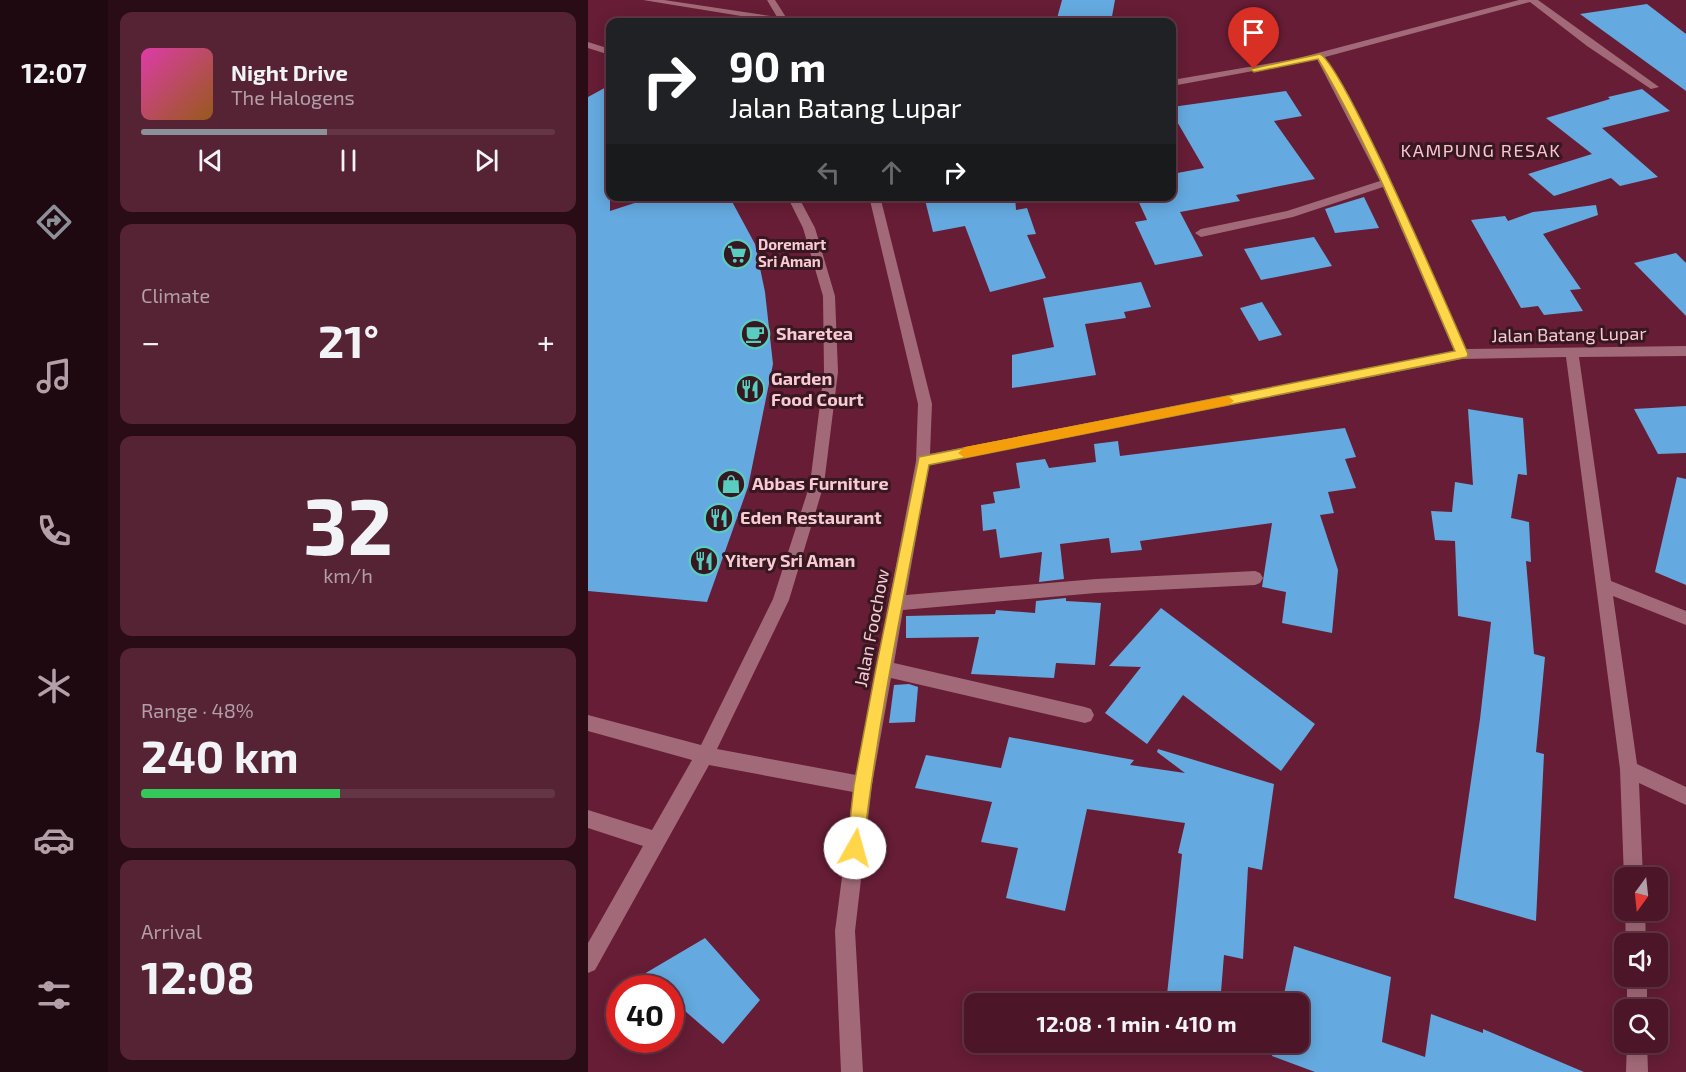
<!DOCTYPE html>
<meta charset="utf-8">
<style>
body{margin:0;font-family:"Exo 2",sans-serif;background:#562334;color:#f1f3f6;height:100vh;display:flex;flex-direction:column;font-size:22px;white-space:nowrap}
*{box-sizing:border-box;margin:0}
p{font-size:20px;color:#b29fa8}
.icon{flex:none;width:33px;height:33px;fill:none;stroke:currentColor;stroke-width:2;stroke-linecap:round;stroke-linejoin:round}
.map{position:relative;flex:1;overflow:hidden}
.drawer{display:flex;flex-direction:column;gap:12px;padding:12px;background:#2a0c16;width:480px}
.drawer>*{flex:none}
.banner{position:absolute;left:18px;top:18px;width:570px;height:183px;border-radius:12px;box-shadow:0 3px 15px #0003,0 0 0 2px #633545;background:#202124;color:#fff;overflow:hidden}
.needle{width:39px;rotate:195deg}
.fabs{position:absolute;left:1026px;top:867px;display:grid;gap:12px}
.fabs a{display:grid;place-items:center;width:54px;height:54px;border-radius:12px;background:#4c1628;box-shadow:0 3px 15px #0003,0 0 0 2px #633545;font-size:30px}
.speed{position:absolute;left:18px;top:975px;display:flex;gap:12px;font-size:30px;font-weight:700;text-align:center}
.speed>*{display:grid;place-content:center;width:78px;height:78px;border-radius:50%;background:#4c1628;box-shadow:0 3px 15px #0003,0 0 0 2px #633545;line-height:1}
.speed .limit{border:9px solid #d22;background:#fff;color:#111}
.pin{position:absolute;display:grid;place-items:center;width:51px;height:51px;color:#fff;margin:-62px -26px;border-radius:50% 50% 50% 0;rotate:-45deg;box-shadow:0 0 6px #0007}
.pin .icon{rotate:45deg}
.me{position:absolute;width:66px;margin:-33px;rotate:7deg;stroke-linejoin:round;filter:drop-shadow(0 0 4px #0008)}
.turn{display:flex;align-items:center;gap:21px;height:126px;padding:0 24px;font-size:27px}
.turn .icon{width:78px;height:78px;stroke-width:2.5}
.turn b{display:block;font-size:42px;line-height:51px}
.lanes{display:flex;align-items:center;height:57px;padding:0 24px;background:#0003;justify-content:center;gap:30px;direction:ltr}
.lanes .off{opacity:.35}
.big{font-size:45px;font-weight:700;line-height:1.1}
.drawer .widget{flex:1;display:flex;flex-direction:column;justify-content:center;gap:9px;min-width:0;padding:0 21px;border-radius:12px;background:#562334}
.drawer .dial{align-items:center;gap:0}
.dial b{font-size:78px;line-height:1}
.song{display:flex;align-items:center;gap:18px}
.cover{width:72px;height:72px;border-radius:9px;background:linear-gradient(135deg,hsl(320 70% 55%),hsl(30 70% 35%))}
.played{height:6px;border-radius:3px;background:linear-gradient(90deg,#8c9099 45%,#633545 45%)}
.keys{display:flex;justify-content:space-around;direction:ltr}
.heat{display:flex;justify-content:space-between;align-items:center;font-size:33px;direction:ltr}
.charge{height:9px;border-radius:4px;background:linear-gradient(90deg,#34c759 48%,#633545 0)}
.trip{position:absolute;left:376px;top:993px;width:345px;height:60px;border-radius:12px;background:#4c1628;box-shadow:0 3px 15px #0003,0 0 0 2px #633545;font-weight:700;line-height:60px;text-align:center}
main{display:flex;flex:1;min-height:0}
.tab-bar{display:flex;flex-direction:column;width:108px;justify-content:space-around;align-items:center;background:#1e0910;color:#b29fa8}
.tab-bar .icon{width:42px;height:42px}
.tab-bar .current{color:#8c9099}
.tab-bar b{font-size:27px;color:#f1f3f6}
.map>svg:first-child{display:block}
.building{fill:#64a9df}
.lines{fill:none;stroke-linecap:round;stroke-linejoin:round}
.minor{fill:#a26a78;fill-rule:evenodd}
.route{fill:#ffd54a;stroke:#a68a30;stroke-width:1.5}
.slow{fill:#f59e0b}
.labels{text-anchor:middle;stroke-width:6;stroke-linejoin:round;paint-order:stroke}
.far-poi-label{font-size:15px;font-weight:bold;fill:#f8cad4;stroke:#371720;text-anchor:start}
.far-quarter-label{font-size:18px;letter-spacing:1.5px;fill:#f9c3cf;stroke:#371720}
.poi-label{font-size:18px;font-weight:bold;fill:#f8cad4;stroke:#371720;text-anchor:start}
.street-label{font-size:18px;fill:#f8cad4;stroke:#371720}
</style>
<main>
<nav class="tab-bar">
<b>12:07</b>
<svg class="icon current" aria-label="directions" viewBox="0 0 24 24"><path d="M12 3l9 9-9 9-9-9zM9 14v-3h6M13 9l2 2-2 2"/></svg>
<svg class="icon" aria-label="music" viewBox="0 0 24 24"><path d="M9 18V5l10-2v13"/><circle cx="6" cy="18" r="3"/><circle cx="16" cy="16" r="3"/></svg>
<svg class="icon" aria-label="phone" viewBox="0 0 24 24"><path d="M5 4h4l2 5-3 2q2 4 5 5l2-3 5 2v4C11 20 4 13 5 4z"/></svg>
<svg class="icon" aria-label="climate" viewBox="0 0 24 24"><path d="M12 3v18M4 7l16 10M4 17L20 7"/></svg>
<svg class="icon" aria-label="car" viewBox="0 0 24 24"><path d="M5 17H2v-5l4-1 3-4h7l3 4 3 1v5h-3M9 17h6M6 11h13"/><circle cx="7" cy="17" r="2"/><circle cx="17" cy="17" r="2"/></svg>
<svg class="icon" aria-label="filters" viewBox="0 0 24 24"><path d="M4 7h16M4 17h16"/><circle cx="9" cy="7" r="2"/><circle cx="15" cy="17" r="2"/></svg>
</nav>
<section class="drawer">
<div class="widget">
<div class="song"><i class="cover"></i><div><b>Night Drive</b><p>The Halogens</p></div></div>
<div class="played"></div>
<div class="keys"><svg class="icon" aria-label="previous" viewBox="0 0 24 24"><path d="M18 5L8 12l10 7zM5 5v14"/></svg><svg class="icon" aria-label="pause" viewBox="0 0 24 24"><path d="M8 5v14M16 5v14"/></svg><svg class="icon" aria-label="next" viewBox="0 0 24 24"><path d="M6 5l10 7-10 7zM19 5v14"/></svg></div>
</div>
<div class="widget"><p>Climate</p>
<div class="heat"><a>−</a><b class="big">21°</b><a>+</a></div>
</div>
<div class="widget dial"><b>32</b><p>km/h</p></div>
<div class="widget"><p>Range · 48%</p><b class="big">240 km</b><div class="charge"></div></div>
<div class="widget"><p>Arrival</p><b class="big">12:08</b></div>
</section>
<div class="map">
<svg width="1098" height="1072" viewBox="0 0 1098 1072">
<rect width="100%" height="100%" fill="#661d35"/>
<g class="building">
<path d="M 474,0 L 527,0 L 523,22 L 468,22 Z"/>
<path d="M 1059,4 L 1098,34 L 1098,91 L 992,14 Z"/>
<path d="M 22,85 L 22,211 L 68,196 L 141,196 L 167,244 L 177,292 L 185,364 L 160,487 L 119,602 L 0,591 L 0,97 Z"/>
<path d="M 1054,89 L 1082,111 L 1014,128 L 1070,177 L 1032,186 L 1023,178 L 966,196 L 940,174 L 1004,154 L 958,118 L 1022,99 L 1020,97 Z"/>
<path d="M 698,91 L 714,116 L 686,121 L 727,179 L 648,195 L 652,201 L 592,212 L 615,256 L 567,265 L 547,222 L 559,220 L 548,196 L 584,196 L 584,174 L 616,168 L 584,113 L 584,107 Z"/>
<path d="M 336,196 L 427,196 L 428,210 L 439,208 L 448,234 L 439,235 L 458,278 L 402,292 L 377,226 L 345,232 Z"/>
<path d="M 776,197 L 791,228 L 747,233 L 737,209 Z"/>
<path d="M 1008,205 L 1010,215 L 955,234 L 993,289 L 982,290 L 995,311 L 956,315 L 950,306 L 933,308 L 883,220 L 917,216 L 920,221 L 945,212 Z"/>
<path d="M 726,237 L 744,266 L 673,280 L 656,249 Z"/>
<path d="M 1088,253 L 1098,263 L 1098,316 L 1046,263 Z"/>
<path d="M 553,282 L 563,307 L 536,312 L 538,318 L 497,324 L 508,375 L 424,388 L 424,355 L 466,347 L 455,298 Z"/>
<path d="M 674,302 L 694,335 L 671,341 L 652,308 Z"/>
<path d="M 1098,406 L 1098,453 L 1070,454 L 1046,409 Z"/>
<path d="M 880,409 L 935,418 L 939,475 L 930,474 L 923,518 L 941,522 L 943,562 L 938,561 L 946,654 L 957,657 L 948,752 L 956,754 L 948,921 L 866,898 L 892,719 L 903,622 L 870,616 L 867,541 L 847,540 L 843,511 L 864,512 L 867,482 L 885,485 Z"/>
<path d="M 757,428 L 768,457 L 757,459 L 768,488 L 740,492 L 746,513 L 732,515 L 750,570 L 744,633 L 694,623 L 698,592 L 674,587 L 684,523 L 552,541 L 554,550 L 523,553 L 521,538 L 472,544 L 476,579 L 451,582 L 454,552 L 412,558 L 408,529 L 395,531 L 393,505 L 407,503 L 405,492 L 432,488 L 428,463 L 457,459 L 461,468 L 508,462 L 506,444 L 530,441 L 532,456 Z"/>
<path d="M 1089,477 L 1098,479 L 1098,585 L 1067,572 Z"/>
<path d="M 478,598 L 478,601 L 513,603 L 507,665 L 468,663 L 466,678 L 383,674 L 391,637 L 318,638 L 318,616 L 407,614 L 408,610 L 447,613 L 448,601 Z"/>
<path d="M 573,608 L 727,724 L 693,771 L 595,695 L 559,744 L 517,713 L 553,667 L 521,666 Z"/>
<path d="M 321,684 L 330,687 L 327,722 L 301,723 L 306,685 Z"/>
<path d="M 421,737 L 546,760 L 542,765 L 597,773 L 569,752 L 570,749 L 686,784 L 674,870 L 660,867 L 655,959 L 636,955 L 632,1004 L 578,1004 L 594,854 L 590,853 L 597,823 L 499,809 L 477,911 L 418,898 L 430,848 L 393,842 L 404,802 L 327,788 L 338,755 L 413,768 Z"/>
<path d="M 117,938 L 172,1000 L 135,1044 L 82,998 L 82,988 L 72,988 L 56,974 Z"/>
<path d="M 706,946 L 803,977 L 794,1042 L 837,1057 L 843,1014 L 895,1033 L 895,1029 L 996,1072 L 727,1072 L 684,1056 L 687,1042 L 711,1042 L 711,1004 L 694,1004 Z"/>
<path d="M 629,1042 L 628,1052 L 573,1043 L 574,1042 Z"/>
</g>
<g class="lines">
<g class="minor">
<path d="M 55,0 L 76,0 L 189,17 L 179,0 L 187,0 L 201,22 L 189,22 Z"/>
<path d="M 931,0 L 950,0 L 1071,87 L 1063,89 L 999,46 L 942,2 L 737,57 L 796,165 L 878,349 L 1098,346 L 1098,356 L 991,357 L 1023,581 L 1098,611 L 1098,625 L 1025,596 L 1049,764 L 1098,787 L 1098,805 L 1051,783 L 1055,878 L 1036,878 L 1032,769 L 978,357 L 874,359 L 341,465 L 318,595 L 508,579 L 667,571 L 672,573 L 675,578 L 672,583 L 667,585 L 508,593 L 315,610 L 306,663 L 497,707 L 503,709 L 506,715 L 503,721 L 497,723 L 303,678 L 284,785 L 267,931 L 275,1072 L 253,1072 L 247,931 L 265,792 L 121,765 L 7,970 L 0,973 L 0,943 L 55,846 L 0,828 L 0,810 L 64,830 L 104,760 L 0,731 L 0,715 L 113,745 L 185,599 L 222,484 L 236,372 L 235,296 L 215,228 L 199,196 L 210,196 L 227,228 L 247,296 L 250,372 L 236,484 L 201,600 L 129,749 L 268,775 L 328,461 L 330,404 L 281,196 L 292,196 L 344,404 L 342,454 L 866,351 L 795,187 L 705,217 L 613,237 L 607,233 L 613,229 L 699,211 L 792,181 L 729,59 L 584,86 L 584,80 L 707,59 Z"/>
<path d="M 0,42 L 22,49 L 22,55 L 0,48 Z"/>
<path d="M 1037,910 L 1057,910 L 1058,944 L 1038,944 Z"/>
<rect x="1039" y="976" width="20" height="34"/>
<path d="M 1039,1042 L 1059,1042 L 1060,1072 L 1038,1072 Z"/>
</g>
</g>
<path class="route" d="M 732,54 C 756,66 862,313 880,354 L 879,357 L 341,465 C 317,592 290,719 275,848 L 273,854 L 267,856 L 261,854 L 259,848 L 266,785 L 288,668 L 331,457 L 867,351 C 824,253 785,151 730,59 L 666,72 L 662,69 Z"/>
<path class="slow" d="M 640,396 L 646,401 L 640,405 L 377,458 L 370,453 L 377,447 Z"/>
<defs>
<g id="supermarket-ring" transform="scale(1.5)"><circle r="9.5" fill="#371720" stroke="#59cebf" stroke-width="1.5"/><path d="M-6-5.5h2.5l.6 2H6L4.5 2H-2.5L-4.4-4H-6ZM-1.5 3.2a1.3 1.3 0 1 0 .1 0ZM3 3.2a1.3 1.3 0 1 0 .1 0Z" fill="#59cebf"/></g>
<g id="cafe-ring" transform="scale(1.5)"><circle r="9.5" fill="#371720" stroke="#59cebf" stroke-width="1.5"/><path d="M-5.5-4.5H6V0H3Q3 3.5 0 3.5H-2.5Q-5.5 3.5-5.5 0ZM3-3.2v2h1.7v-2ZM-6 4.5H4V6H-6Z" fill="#59cebf"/></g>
<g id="restaurant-ring" transform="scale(1.5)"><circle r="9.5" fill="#371720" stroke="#59cebf" stroke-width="1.5"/><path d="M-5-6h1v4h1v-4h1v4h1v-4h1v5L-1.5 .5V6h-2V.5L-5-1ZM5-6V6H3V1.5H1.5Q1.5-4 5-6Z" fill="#59cebf"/></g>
<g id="shop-ring" transform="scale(1.5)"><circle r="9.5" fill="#371720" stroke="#59cebf" stroke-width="1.5"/><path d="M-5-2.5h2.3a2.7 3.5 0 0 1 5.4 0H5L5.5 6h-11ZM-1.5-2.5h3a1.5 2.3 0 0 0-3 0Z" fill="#59cebf"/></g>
</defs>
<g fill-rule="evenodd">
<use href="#supermarket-ring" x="149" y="254"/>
<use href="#cafe-ring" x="167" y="334"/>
<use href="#restaurant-ring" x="162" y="389"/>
<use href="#shop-ring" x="143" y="484"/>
<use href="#restaurant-ring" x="131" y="518"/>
<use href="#restaurant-ring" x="116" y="561"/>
</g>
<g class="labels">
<g class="far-poi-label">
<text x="170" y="250">Doremart<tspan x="170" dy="17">Sri Aman</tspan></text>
</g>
<g class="far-quarter-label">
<text x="893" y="157">KAMPUNG RESAK</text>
</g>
<g class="poi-label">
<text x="188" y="340">Sharetea</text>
<text x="183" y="385">Garden<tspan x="183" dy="21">Food Court</tspan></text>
<text x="164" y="490">Abbas Furniture</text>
<text x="152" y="524">Eden Restaurant</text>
<text x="137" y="567">Yitery Sri Aman</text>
</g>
<g class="street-label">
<text transform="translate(981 335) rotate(-1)" y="6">Jalan Batang Lupar</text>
<text transform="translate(284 628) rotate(-79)" y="6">Jalan Foochow</text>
</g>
</g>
</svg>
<div class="fabs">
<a><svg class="needle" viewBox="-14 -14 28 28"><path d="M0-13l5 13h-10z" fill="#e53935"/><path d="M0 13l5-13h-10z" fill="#b29fa8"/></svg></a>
<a><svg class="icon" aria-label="sound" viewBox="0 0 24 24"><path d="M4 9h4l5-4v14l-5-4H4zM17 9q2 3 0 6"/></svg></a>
<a><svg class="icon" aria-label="search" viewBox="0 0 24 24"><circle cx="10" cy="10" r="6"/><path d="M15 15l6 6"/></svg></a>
</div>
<div class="speed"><div class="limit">40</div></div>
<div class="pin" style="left:666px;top:69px;background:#d93025"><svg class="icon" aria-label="arrive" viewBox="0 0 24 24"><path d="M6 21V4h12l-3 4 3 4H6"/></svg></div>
<svg class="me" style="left:267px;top:848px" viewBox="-20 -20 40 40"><circle r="19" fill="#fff"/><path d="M0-13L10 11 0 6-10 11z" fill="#ffd54a"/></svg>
<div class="trip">12:08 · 1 min · 410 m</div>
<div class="banner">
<div class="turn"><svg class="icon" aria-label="right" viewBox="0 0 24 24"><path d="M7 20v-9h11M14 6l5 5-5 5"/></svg><div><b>90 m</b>Jalan Batang Lupar</div></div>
<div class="lanes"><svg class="icon off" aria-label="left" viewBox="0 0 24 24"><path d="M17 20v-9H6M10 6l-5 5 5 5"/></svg><svg class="icon off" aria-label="ahead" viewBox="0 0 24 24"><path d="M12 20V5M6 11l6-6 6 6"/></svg><svg class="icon" aria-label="right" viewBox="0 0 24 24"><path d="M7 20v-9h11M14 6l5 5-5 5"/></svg></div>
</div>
</div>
</main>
